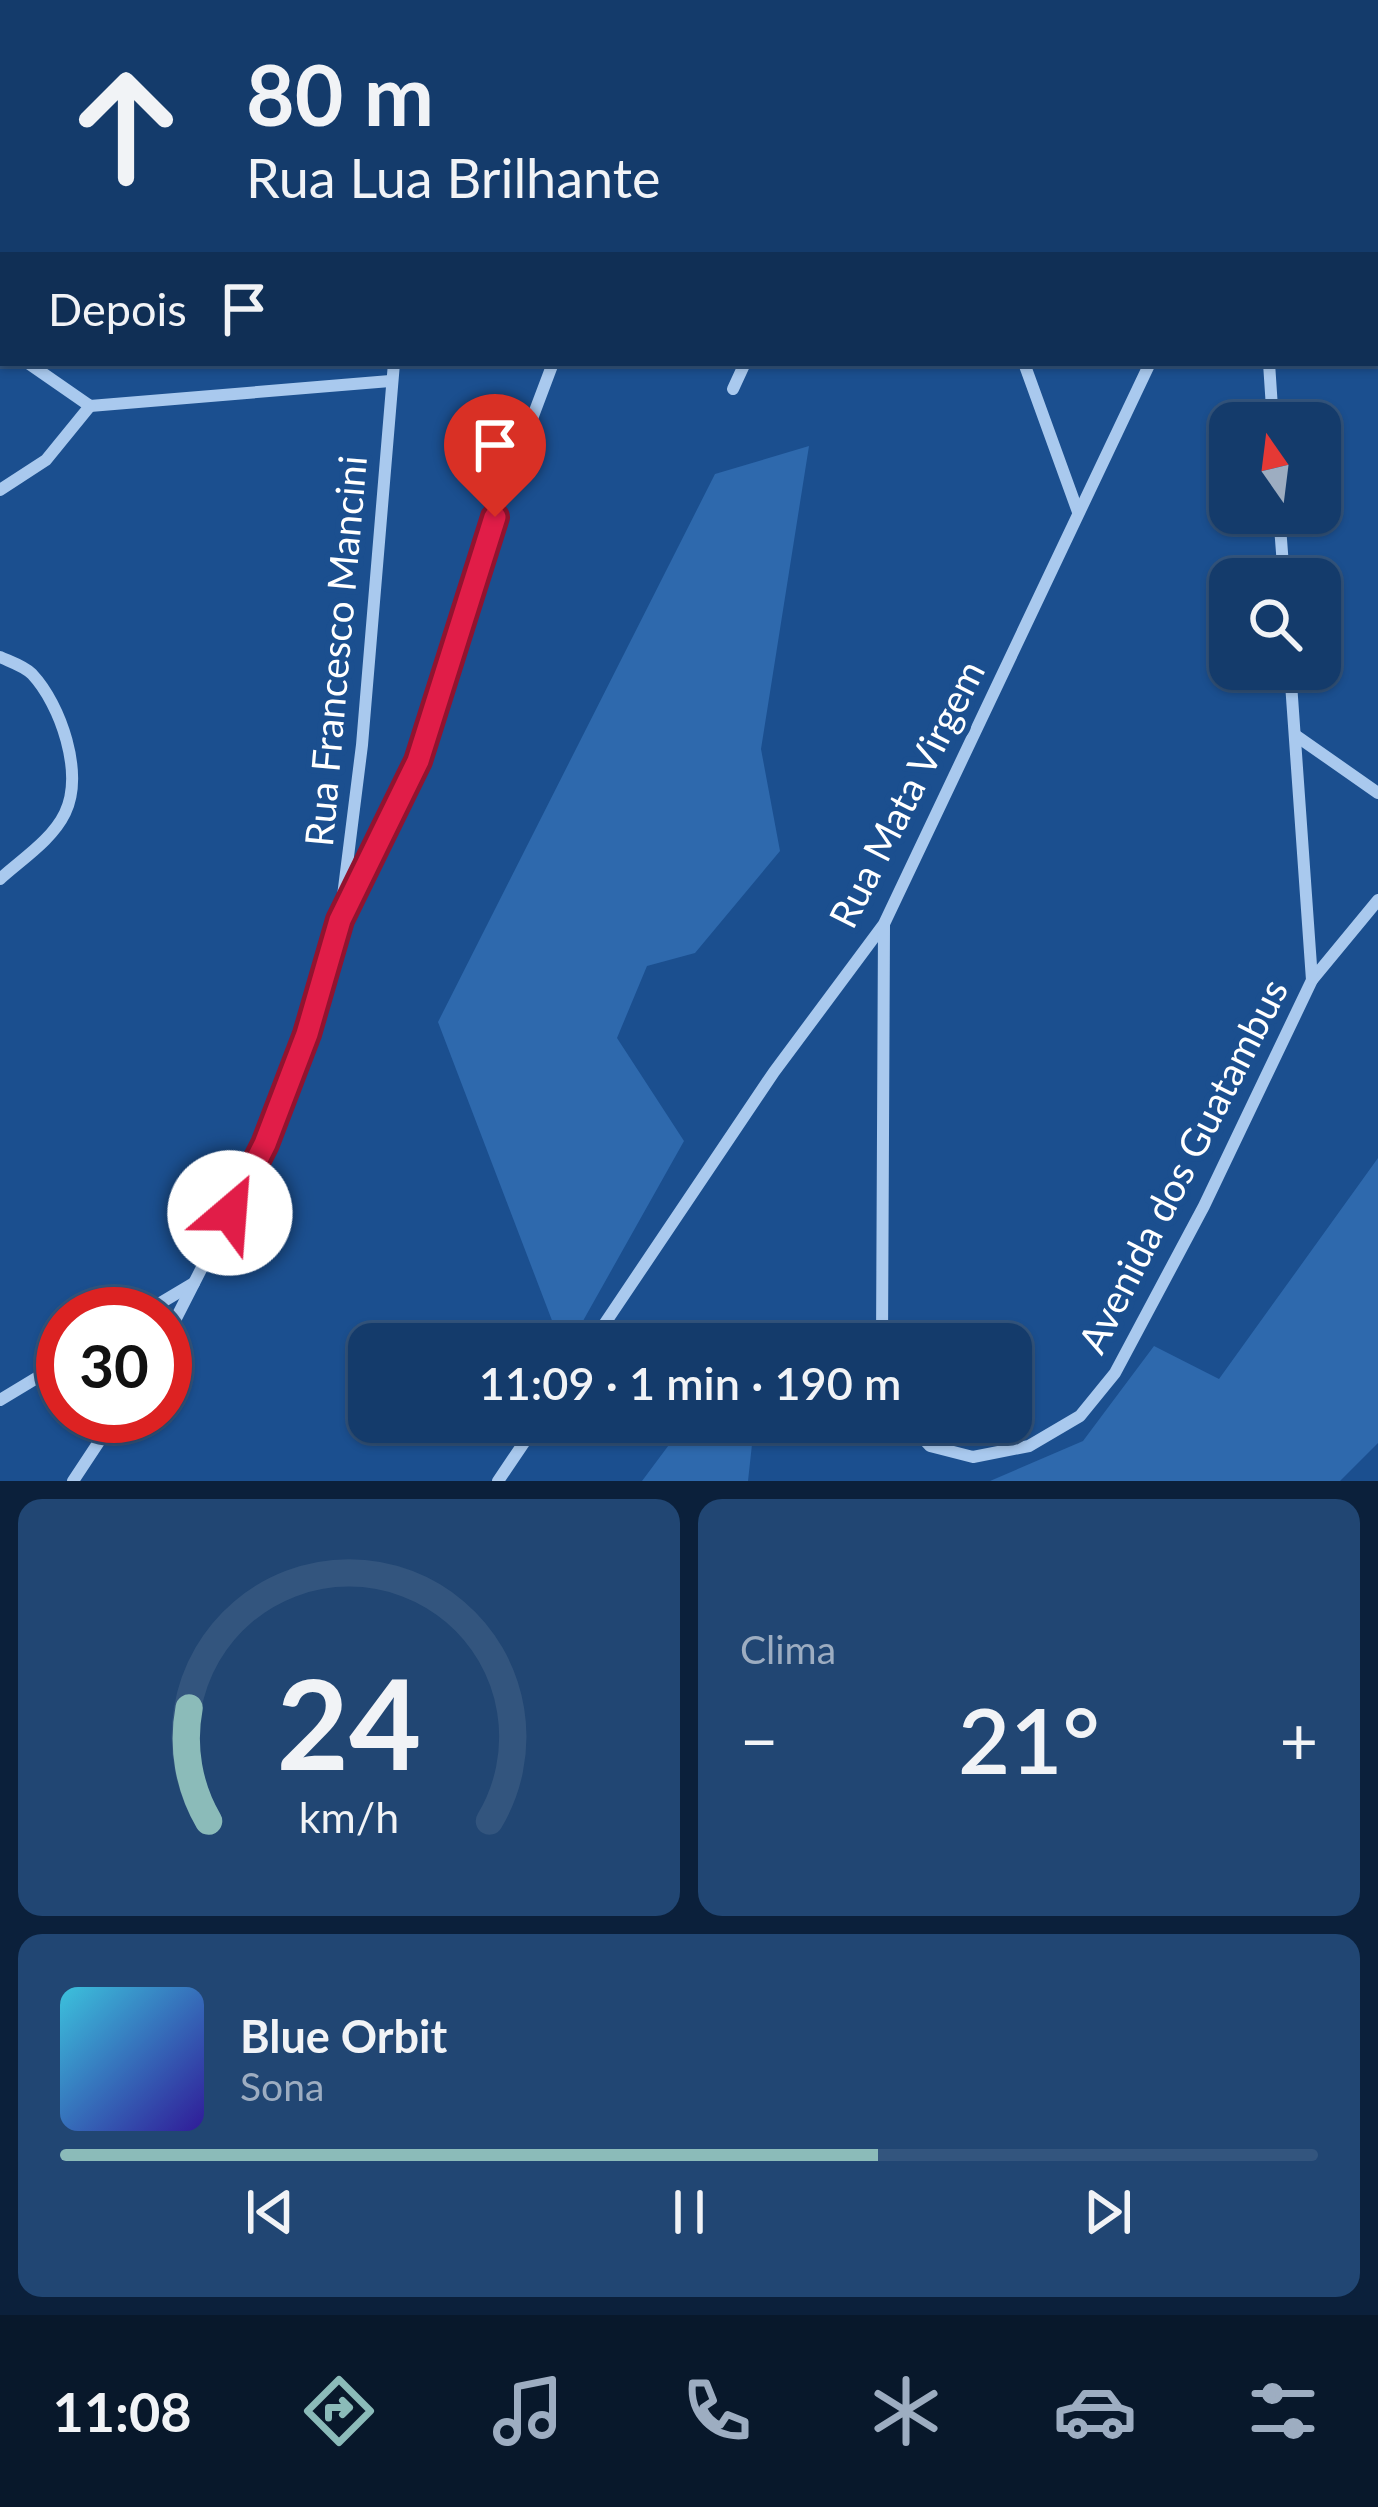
<!DOCTYPE html>
<html lang="pt">
<meta charset="utf-8">
<style>
body{margin:0;font-family:Lato,sans-serif;background:#214673;color:#f1f3f6;height:100vh;display:flex;flex-direction:column;font-size:45px;white-space:nowrap}
*{box-sizing:border-box;margin:0}
p{font-size:39px;color:#9dadc1}
.icon{flex:none;width:66px;height:66px;fill:none;stroke:currentColor;stroke-width:2;stroke-linecap:round;stroke-linejoin:round}
.map{position:relative;height:1481px;overflow:hidden}
.sheet{display:flex;flex-direction:column;gap:18px;padding:18px;background:#0b203b;flex:1}
.sheet>*{flex:none}
.banner{position:absolute;left:0px;top:0px;width:1380px;height:366px;box-shadow:0 3px 9px #0004,0 0 0 3px #33557e;background:#143b6b;color:#f1f3f6;overflow:hidden}
.needle{width:78px;rotate:346deg}
.buttons{position:absolute;left:1209px;top:402px;display:grid;gap:24px}
.buttons a{display:grid;place-items:center;width:132px;height:132px;border-radius:24px;background:#143b6b;box-shadow:0 3px 9px #0004,0 0 0 3px #33557e;font-size:60px}
.speed{position:absolute;left:36px;top:1287px;display:flex;gap:24px;font-size:60px;font-weight:700;text-align:center}
.speed>*{display:grid;place-content:center;width:156px;height:156px;border-radius:50%;background:#143b6b;box-shadow:0 3px 9px #0004,0 0 0 3px #33557e;line-height:1}
.speed .limit{border:18px solid #d22;background:#fff;color:#111}
.pin{position:absolute;display:grid;place-items:center;width:102px;height:102px;color:#fff;margin:-123px -51px;border-radius:50% 50% 50% 0;rotate:-45deg;box-shadow:0 0 12px #0007}
.pin .icon{rotate:45deg}
.me{position:absolute;width:132px;margin:-66px;rotate:27deg;stroke-linejoin:round;filter:drop-shadow(0 0 9px #0008)}
.turn{display:flex;align-items:center;gap:42px;height:252px;padding:0 48px;font-size:54px}
.turn .icon{width:156px;height:156px;stroke-width:2.5}
.turn b{display:block;font-size:84px;line-height:102px}
.then{display:flex;align-items:center;height:114px;padding:0 48px;background:#0003;gap:24px;font-size:45px}
.big{font-size:90px;font-weight:600;line-height:1.1}
.sheet .widget{flex:1;display:flex;flex-direction:column;justify-content:center;gap:18px;min-width:0;padding:0 42px;border-radius:24px;background:#214673}
.sheet .dial{align-items:center;gap:0}
.dial svg{height:312px;overflow:visible;fill:none;stroke:#33557e;stroke-width:7;stroke-linecap:round;text-anchor:middle}
.dial text{fill:#f1f3f6;stroke:none}
.song{display:flex;align-items:center;gap:36px}
.cover{width:144px;height:144px;border-radius:18px;background:linear-gradient(135deg,hsl(190 70% 55%),hsl(250 70% 35%))}
.played{height:12px;border-radius:6px;background:linear-gradient(90deg,#8bbbb9 65%,#33557e 65%)}
.keys{display:flex;justify-content:space-around;direction:ltr}
.heat{display:flex;justify-content:space-between;align-items:center;font-size:66px;direction:ltr}
.sheet .tiles{flex:1;display:grid;gap:18px;grid-template-columns:1fr 1fr}
.widget:last-child{grid-column:span 2}
.trip{position:absolute;left:348px;top:1323px;width:684px;height:120px;border-radius:24px;background:#143b6b;box-shadow:0 3px 9px #0004,0 0 0 3px #33557e;font-weight:600;line-height:120px;text-align:center}
.tab-bar{display:flex;height:192px;justify-content:space-around;align-items:center;background:#08182b;color:#9dadc1}
.tab-bar .icon{width:84px;height:84px}
.tab-bar .active{color:#8bbbb9}
.tab-bar b{font-size:54px;color:#f1f3f6}
.map>svg:first-child{display:block}
.green{fill:#2e69ad}
.lines{fill:none;stroke-linecap:round;stroke-linejoin:round}
.minor{stroke:#a9c9ee;stroke-width:12}
.route-casing{stroke:#92132f;stroke-width:30}
.route{stroke:#e11d48;stroke-width:21}
.labels{text-anchor:middle;stroke-width:12;stroke-linejoin:round;paint-order:stroke}
.street-label{font-size:39px;fill:#fff;stroke:#1b4f8f}
</style>
<div class="map">
<svg width="1378" height="1481" viewBox="0 0 1378 1481">
<rect width="100%" height="100%" fill="#1b4f8f"/>
<g class="green">
<path d="M 0,0 L 110,0 L 3,3 L 3,320 Z"/>
<path d="M 809,446 L 761,749 L 780,851 L 695,953 L 647,966 L 617,1038 L 684,1141 L 570,1344 L 561,1344 L 438,1022 L 715,474 Z"/>
<path d="M 1378,1158 L 1378,1443 L 1340,1481 L 990,1481 L 1083,1441 L 1154,1346 L 1219,1379 Z"/>
<path d="M 686,1422 L 771,1422 L 754,1426 L 748,1481 L 642,1481 Z"/>
</g>
<g class="lines">
<g class="minor">
<path d="M 495,3 L 496,0"/>
<path d="M 659,3 L 660,0"/>
<path d="M 1314,3 L 1316,0"/>
<path d="M 0,357 L 3,358"/>
<path d="M 28,363 L 90,406 L 390,381"/>
<path d="M 1024,363 L 1078,512"/>
<path d="M 1269,363 L 1273,423"/>
<path d="M 733,389 L 745,363"/>
<path d="M 0,490 L 46,460 L 90,406"/>
<path d="M 1279,513 L 1284,579"/>
<path d="M 0,657 C 11,662 24,666 32,674 C 61,705 84,773 65,813 C 52,840 22,859 0,879"/>
<path d="M 1295,735 L 1378,793"/>
<path d="M 345,910 L 418,761 L 478,562 L 553,363"/>
<path d="M 1312,980 L 1378,900"/>
<path d="M 142,1314 L 194,1283"/>
<path d="M 165,1340 L 265,1144 L 307,1034 L 340,920 L 362,745 L 394,363"/>
<path d="M 591,1344 L 774,1072 L 884,924 L 1150,363"/>
<path d="M 882,1344 L 884,925"/>
<path d="M 0,1400 L 63,1362"/>
<path d="M 908,1422 L 930,1446 L 973,1457 L 1029,1446 L 1080,1416 L 1115,1373 L 1204,1206 L 1312,980 L 1290,669"/>
<path d="M 73,1481 L 116,1416"/>
<path d="M 498,1481 L 538,1422"/>
</g>
</g>
<g class="lines">
<g class="route-casing">
<path id="route" d="M 230,1213 L 265,1144 L 307,1034 L 340,920 L 418,761 L 495,517"/>
</g>
<use href="#route" class="route"/>
</g>
<g class="labels">
<g class="street-label">
<text transform="translate(336 651) rotate(-85)" y="14">Rua Francesco Mancini</text>
<text transform="translate(907 794) rotate(-63)" y="14">Rua Mata Virgem</text>
<text transform="translate(1183 1166) rotate(-63)" y="14">Avenida dos Guatambus</text>
</g>
</g>
</svg>
<div class="buttons">
<a><svg class="needle" viewBox="-14 -14 28 28"><path d="M0-13l5 13h-10z" fill="#e53935"/><path d="M0 13l5-13h-10z" fill="#9dadc1"/></svg></a>
<a><svg class="icon" aria-label="search" viewBox="0 0 24 24"><circle cx="10" cy="10" r="6"/><path d="M15 15l6 6"/></svg></a>
</div>
<div class="speed"><div class="limit">30</div></div>
<div class="pin" style="left:495px;top:517px;background:#d93025"><svg class="icon" aria-label="arrive" viewBox="0 0 24 24"><path d="M6 21V4h12l-3 4 3 4H6"/></svg></div>
<svg class="me" style="left:230px;top:1213px" viewBox="-20 -20 40 40"><circle r="19" fill="#fff"/><path d="M0-13L10 11 0 6-10 11z" fill="#e11d48"/></svg>
<div class="trip">11:09 · 1 min · 190 m</div>
<div class="banner">
<div class="turn"><svg class="icon" aria-label="ahead" viewBox="0 0 24 24"><path d="M12 20V5M6 11l6-6 6 6"/></svg><div><b>80 m</b>Rua Lua Brilhante</div></div>
<div class="then">Depois<svg class="icon" aria-label="arrive" viewBox="0 0 24 24"><path d="M6 21V4h12l-3 4 3 4H6"/></svg></div>
</div>
</div>
<section class="sheet">
<div class="tiles">
<div class="widget dial"><svg viewBox="0 0 100 80">
<path d="M14 69A42 42 0 1 1 86 69"/>
<path d="M14 69A42 42 0 0 1 9 40" stroke="#8bbbb9"/>
<text x="50" y="56" font-size="32" font-weight="700">24</text>
<text x="50" y="72" font-size="11">km/h</text>
</svg></div>
<div class="widget"><p>Clima</p>
<div class="heat"><a>−</a><b class="big">21°</b><a>+</a></div>
</div>
<div class="widget">
<div class="song"><i class="cover"></i><div><b>Blue Orbit</b><p>Sona</p></div></div>
<div class="played"></div>
<div class="keys"><svg class="icon" aria-label="previous" viewBox="0 0 24 24"><path d="M18 5L8 12l10 7zM5 5v14"/></svg><svg class="icon" aria-label="pause" viewBox="0 0 24 24"><path d="M8 5v14M16 5v14"/></svg><svg class="icon" aria-label="next" viewBox="0 0 24 24"><path d="M6 5l10 7-10 7zM19 5v14"/></svg></div>
</div>
</div>
</section>
<nav class="tab-bar">
<b>11:08</b>
<svg class="icon active" aria-label="directions" viewBox="0 0 24 24"><path d="M12 3l9 9-9 9-9-9zM9 14v-3h6M13 9l2 2-2 2"/></svg>
<svg class="icon" aria-label="music" viewBox="0 0 24 24"><path d="M9 18V5l10-2v13"/><circle cx="6" cy="18" r="3"/><circle cx="16" cy="16" r="3"/></svg>
<svg class="icon" aria-label="phone" viewBox="0 0 24 24"><path d="M5 4h4l2 5-3 2q2 4 5 5l2-3 5 2v4C11 20 4 13 5 4z"/></svg>
<svg class="icon" aria-label="climate" viewBox="0 0 24 24"><path d="M12 3v18M4 7l16 10M4 17L20 7"/></svg>
<svg class="icon" aria-label="car" viewBox="0 0 24 24"><path d="M5 17H2v-5l4-1 3-4h7l3 4 3 1v5h-3M9 17h6M6 11h13"/><circle cx="7" cy="17" r="2"/><circle cx="17" cy="17" r="2"/></svg>
<svg class="icon" aria-label="filters" viewBox="0 0 24 24"><path d="M4 7h16M4 17h16"/><circle cx="9" cy="7" r="2"/><circle cx="15" cy="17" r="2"/></svg>
</nav>
